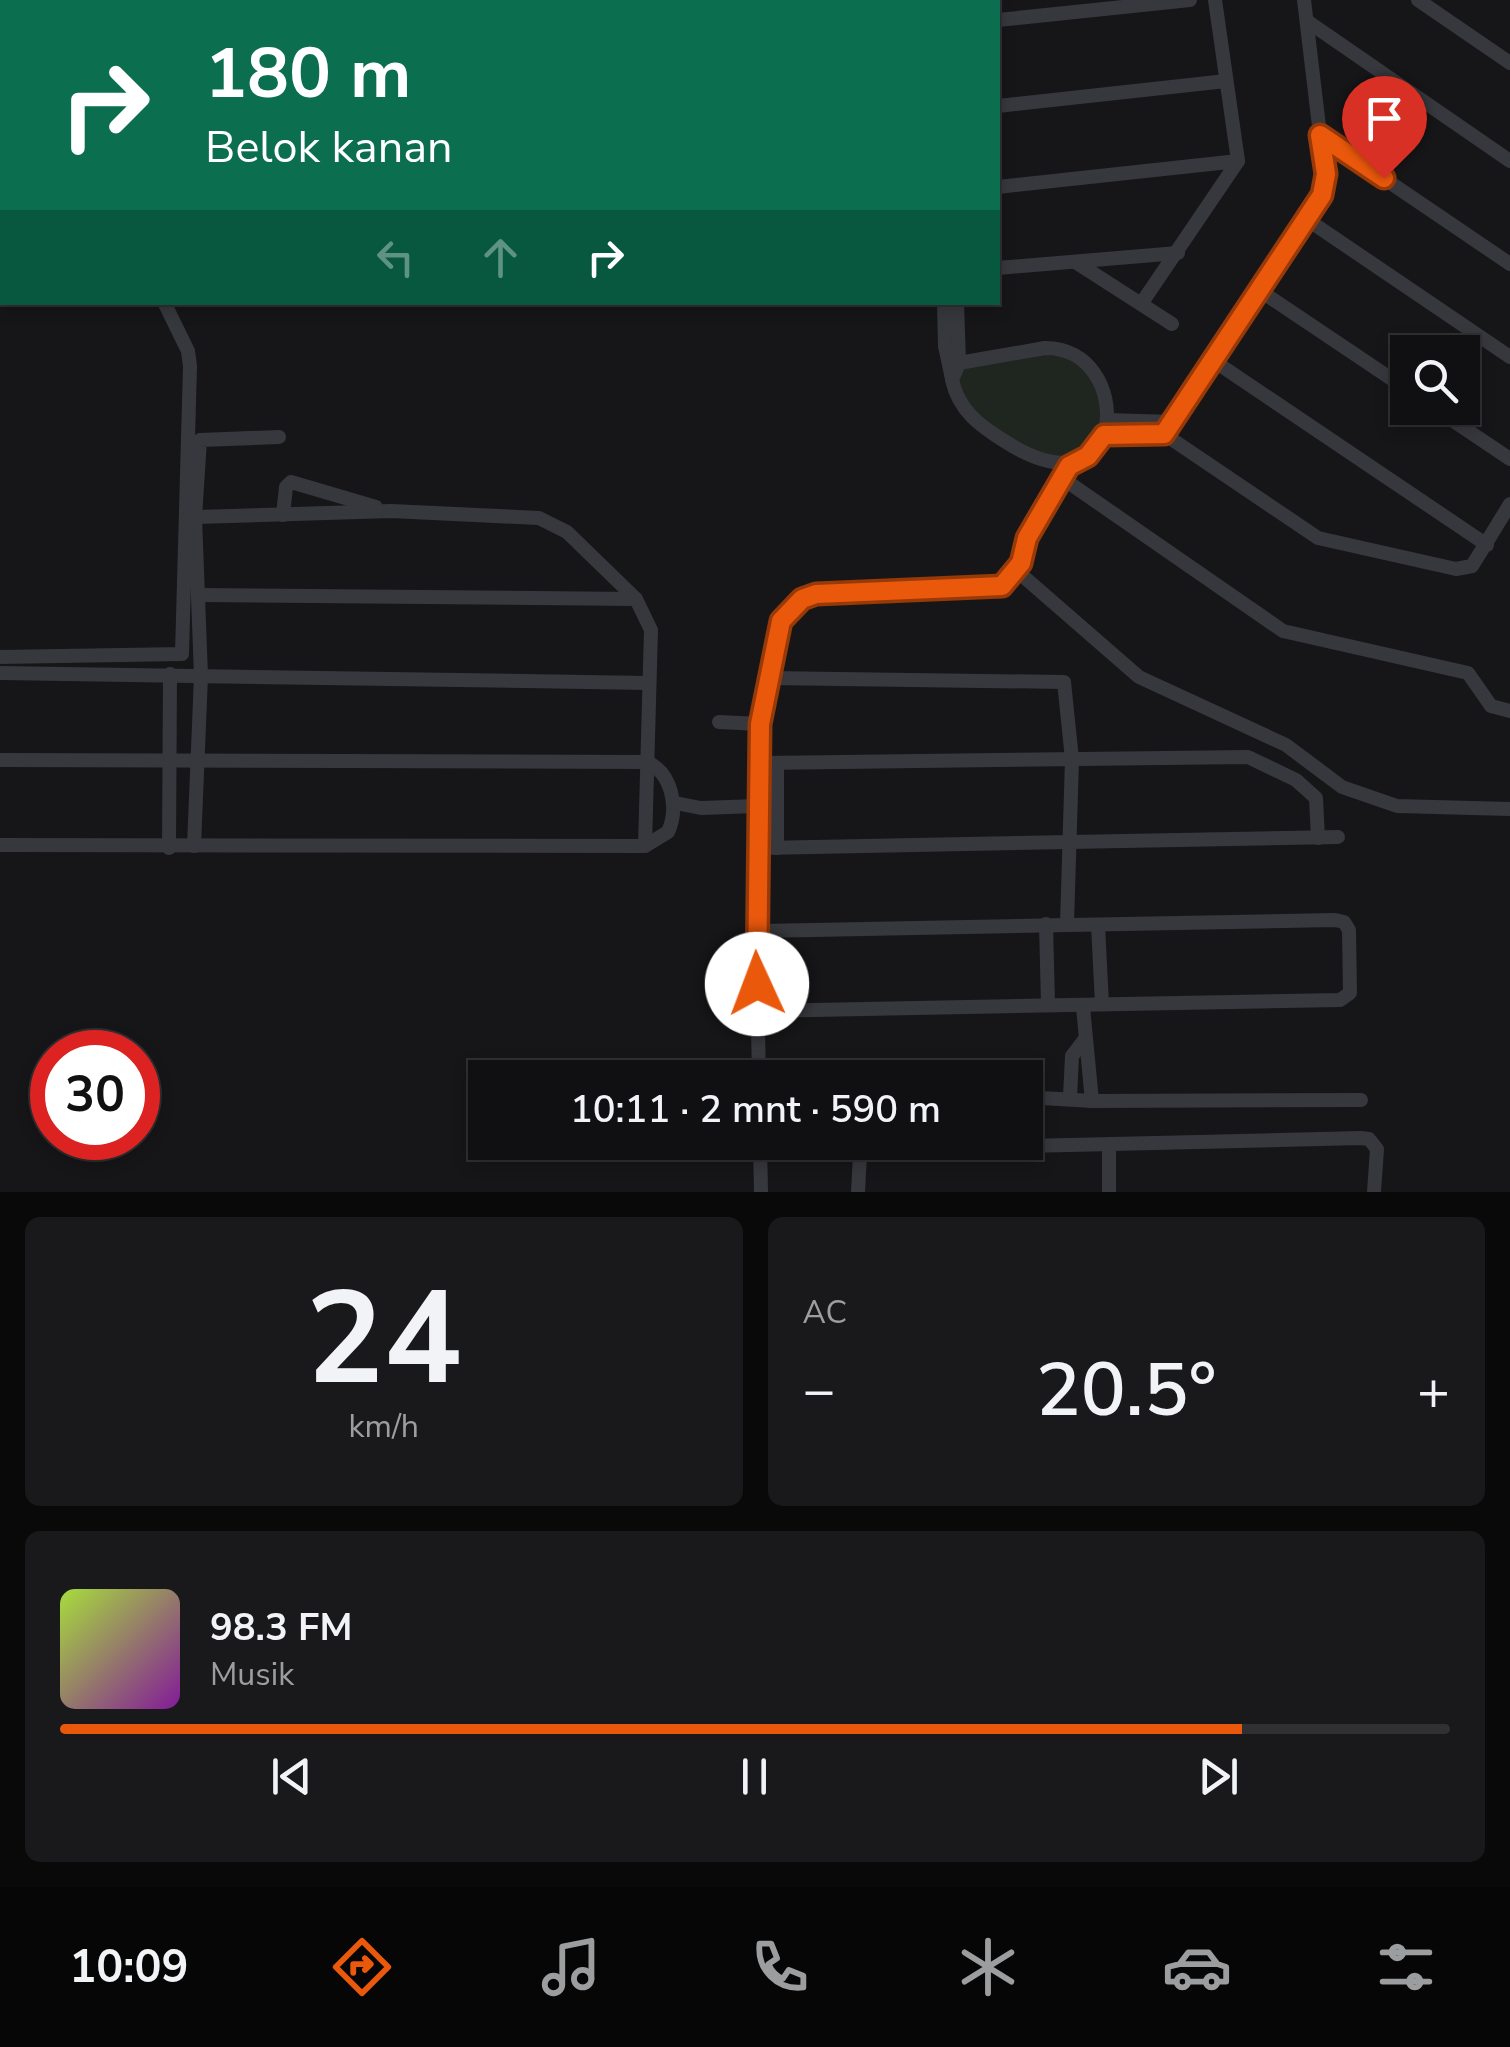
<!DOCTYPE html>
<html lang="id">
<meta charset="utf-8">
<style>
body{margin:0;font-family:"Nunito Sans",sans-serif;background:#19191b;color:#f1f3f6;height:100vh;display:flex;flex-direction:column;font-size:38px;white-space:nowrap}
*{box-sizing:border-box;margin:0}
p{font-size:32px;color:#9c9d9f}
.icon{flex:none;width:55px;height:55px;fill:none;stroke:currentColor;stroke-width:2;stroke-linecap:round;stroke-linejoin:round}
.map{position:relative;height:1192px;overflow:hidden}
.sheet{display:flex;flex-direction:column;gap:25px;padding:25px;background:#09090a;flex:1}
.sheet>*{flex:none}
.guide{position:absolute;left:0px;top:0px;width:1000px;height:305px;box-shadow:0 5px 15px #0003,0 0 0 2px #303032;background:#0b6e4f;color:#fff;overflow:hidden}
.fabs{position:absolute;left:1390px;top:335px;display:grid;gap:20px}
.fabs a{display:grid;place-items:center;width:90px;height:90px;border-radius:0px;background:#101012;box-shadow:0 5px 15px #0003,0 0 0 2px #303032;font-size:50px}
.speed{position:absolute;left:30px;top:1030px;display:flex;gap:20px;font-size:50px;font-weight:700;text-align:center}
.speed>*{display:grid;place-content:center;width:130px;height:130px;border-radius:50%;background:#101012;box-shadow:0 5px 15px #0003,0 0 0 2px #303032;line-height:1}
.speed .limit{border:15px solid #d22;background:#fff;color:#111}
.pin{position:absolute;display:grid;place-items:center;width:85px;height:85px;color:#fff;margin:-102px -42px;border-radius:50% 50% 50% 0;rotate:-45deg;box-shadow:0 0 10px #0007}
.pin .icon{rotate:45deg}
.me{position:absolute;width:110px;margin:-55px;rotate:358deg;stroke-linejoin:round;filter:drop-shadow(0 0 8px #0008)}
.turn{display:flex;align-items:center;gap:35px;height:210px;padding:0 40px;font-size:45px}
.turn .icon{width:130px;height:130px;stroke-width:2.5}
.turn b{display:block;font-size:70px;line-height:85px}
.lanes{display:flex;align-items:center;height:95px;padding:0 40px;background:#0003;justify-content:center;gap:50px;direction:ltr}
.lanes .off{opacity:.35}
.big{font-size:75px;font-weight:600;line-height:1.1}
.sheet .tile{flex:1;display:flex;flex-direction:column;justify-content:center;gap:15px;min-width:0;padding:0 35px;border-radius:15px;background:#19191b}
.sheet .dial{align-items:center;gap:0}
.dial b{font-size:130px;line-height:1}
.song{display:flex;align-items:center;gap:30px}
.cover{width:120px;height:120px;border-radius:15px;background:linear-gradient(135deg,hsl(80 70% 55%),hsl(290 70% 35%))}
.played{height:10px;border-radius:5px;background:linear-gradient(90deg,#ea580c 85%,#303032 85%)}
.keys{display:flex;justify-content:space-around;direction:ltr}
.heat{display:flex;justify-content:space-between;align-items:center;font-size:55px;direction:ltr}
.sheet .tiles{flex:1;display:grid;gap:25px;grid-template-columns:1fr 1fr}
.tile:last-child{grid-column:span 2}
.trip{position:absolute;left:468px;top:1060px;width:575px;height:100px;border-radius:0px;background:#101012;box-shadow:0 5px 15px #0003,0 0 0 2px #303032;font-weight:600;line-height:100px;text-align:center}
.tab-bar{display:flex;height:160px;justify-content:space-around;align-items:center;background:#060607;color:#9c9d9f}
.tab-bar .icon{width:70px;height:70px}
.tab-bar .on{color:#ea580c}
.tab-bar b{font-size:45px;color:#f1f3f6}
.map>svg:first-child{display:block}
.green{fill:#1e261f}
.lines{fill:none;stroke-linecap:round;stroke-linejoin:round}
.minor{stroke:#37383d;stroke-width:14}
.route-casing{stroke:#983908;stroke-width:25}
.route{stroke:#ea580c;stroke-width:18}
</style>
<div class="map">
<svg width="1510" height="1192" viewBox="0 0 1510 1192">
<rect width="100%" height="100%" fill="#161618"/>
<path class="green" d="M 1055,348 L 1101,383 L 1099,444 L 1058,465 L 965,411 L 955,368 Z"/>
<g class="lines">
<g class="minor">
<path d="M 143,0 L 143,2"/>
<path d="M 909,0 L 909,2"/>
<path d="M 1418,0 L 1510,63"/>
<path d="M 998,20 L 1190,0"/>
<path d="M 1307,21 L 1510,161"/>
<path d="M 0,45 L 2,45"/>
<path d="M 998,106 L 1226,81"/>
<path d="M 1320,135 L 1510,264"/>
<path d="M 998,187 L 1238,161"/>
<path d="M 1305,218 L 1510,357"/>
<path d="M 1077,263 L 1172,324"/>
<path d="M 998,268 L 1178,253"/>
<path d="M 1259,290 L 1408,390"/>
<path d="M 944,302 L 945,346 L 952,379"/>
<path d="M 957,302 L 959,363"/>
<path d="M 1141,304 L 1238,161 L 1215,0"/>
<path d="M 1045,348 C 1135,347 1131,521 1006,442 C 980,426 959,411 952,380 L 959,363 Z"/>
<path d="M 1214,361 L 1487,545"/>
<path d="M 1434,408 L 1510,459"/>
<path d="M 1108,420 L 1172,422"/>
<path d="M 1164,434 L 1326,185 L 1304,0"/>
<path d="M 1104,435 L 1164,434 L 1318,538 L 1456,569 L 1472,566 L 1510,504"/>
<path d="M 1062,478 L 1283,631 L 1468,673 L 1491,706 L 1510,711"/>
<path d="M 283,515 L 286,487 L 291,482 L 376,507"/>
<path d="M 195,517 L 391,511 L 539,518 L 567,532 L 636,599"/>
<path d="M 1016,570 L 1139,677 L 1286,745 L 1342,787 L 1397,806 L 1510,809"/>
<path d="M 0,657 L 182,654 L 190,366 L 188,351 L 164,302"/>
<path d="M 0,673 L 648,683"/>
<path d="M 768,678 L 1064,682 L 1072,759 L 1067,924"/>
<path d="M 719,722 L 760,724"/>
<path d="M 0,760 L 647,762 C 672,773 679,808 668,832 L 645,846"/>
<path d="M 758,763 L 1248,757 L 1296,780 L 1316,798 L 1318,838"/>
<path d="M 777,764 L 777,848"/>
<path d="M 675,803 L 701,808 L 757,806"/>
<path d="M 0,845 L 645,846 L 651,630 L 636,599 L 199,595"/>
<path d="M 194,846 L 201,676 L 195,517 L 200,440 L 279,437"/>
<path d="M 169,848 L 170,674"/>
<path d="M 757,848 L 1338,837"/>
<path d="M 1046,924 L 1048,1004"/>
<path d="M 1098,925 L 1102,1004"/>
<path d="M 756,931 L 1335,920 L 1344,922 L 1349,930 L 1350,993 L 1340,1000 L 758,1011"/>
<path d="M 770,931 L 774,1010"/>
<path d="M 1083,1007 L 1092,1101"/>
<path d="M 759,1078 L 756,931 L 760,724 L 781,621 L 802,599 L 816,594 L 1002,586 L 1021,563 L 1027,538 L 1069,466"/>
<path d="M 1025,1097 L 1092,1101 L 1361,1100"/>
<path d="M 1070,1097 L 1072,1056 L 1085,1039"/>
<path d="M 760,1142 L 761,1192"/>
<path d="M 1109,1144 L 1109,1192"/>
<path d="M 858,1192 L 860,1155 L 866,1150 L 1361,1138 L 1369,1139 L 1377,1149 L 1374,1192"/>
</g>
</g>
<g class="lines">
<g class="route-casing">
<path id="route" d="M 757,984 L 760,724 L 781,621 L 802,599 L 816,594 L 1002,586 L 1021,563 L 1027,538 L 1069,466 L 1088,456 L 1104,435 L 1164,434 L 1322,195 L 1326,174 L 1320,135 L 1384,178"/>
</g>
<use href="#route" class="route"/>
</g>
</svg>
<div class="fabs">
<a><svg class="icon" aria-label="search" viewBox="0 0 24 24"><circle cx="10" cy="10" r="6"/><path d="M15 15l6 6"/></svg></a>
</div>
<div class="speed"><div class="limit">30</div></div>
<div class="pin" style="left:1384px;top:178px;background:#d93025"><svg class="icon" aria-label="arrive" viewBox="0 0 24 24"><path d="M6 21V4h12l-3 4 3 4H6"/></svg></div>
<svg class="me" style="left:757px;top:984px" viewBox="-20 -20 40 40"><circle r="19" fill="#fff"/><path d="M0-13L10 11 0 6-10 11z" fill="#ea580c"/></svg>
<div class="trip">10:11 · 2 mnt · 590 m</div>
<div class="guide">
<div class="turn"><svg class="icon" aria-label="right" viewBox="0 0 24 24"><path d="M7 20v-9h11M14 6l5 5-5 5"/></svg><div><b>180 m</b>Belok kanan</div></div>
<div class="lanes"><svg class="icon off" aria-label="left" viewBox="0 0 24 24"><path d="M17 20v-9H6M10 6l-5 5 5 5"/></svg><svg class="icon off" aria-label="ahead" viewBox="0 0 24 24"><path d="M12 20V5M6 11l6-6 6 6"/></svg><svg class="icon" aria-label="right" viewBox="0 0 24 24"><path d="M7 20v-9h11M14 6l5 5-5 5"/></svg></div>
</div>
</div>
<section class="sheet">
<div class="tiles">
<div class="tile dial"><b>24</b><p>km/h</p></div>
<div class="tile"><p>AC</p>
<div class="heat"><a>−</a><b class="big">20.5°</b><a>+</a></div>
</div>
<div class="tile">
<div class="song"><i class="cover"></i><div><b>98.3 FM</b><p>Musik</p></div></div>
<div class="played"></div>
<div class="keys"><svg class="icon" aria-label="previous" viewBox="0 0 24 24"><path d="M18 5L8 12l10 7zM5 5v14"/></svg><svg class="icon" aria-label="pause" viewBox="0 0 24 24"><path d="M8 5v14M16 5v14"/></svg><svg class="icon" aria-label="next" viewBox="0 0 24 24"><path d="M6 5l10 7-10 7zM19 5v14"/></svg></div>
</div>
</div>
</section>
<nav class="tab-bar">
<b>10:09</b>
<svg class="icon on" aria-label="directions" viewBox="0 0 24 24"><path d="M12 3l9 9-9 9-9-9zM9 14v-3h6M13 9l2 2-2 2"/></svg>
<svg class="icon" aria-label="music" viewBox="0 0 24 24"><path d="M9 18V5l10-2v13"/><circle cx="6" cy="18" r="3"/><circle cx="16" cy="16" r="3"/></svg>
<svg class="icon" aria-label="phone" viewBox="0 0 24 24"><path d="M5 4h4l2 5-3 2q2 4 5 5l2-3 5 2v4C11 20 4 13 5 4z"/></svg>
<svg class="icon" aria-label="climate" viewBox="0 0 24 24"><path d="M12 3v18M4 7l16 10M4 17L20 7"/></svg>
<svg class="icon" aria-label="car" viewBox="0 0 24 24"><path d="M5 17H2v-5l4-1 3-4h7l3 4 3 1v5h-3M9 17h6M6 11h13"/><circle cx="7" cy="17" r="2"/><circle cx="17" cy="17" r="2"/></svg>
<svg class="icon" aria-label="filters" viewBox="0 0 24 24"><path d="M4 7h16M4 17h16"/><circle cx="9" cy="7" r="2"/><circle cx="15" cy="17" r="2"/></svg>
</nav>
